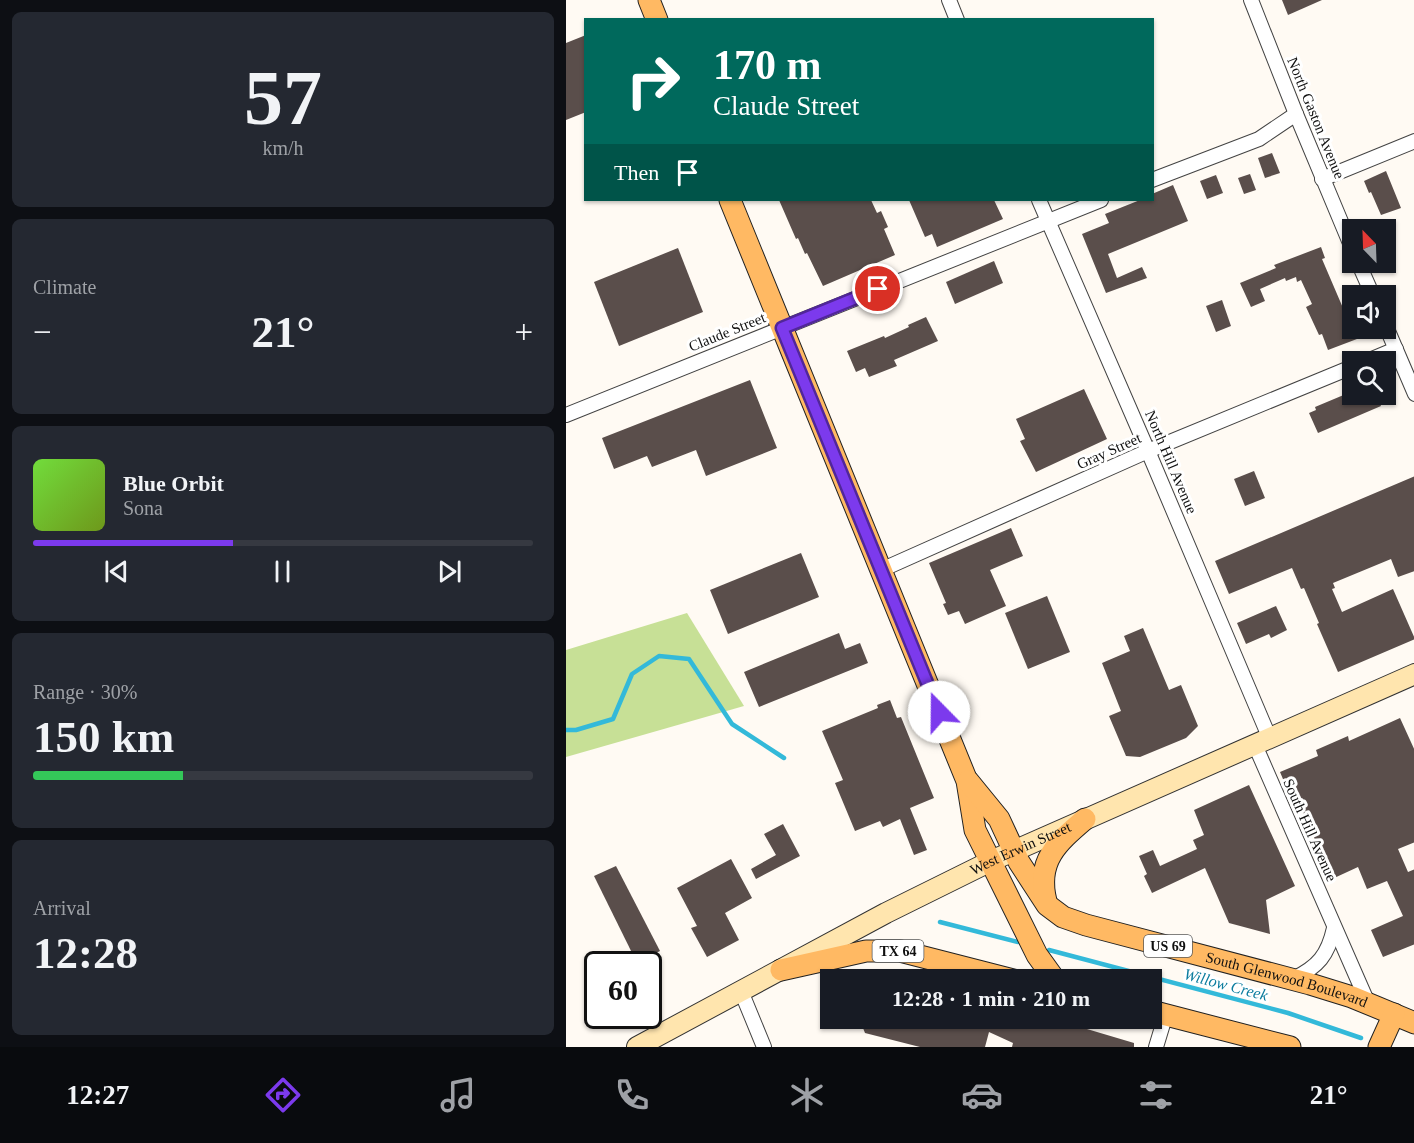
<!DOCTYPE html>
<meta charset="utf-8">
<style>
body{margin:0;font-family:"Times New Roman",serif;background:#242831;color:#f1f3f6;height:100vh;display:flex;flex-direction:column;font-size:22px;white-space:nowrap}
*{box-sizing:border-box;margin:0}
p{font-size:20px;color:#9ea1a6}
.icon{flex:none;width:33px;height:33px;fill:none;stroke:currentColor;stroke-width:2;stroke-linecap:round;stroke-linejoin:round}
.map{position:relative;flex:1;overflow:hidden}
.details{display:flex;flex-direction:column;gap:12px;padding:12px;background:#0d0f14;width:566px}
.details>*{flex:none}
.top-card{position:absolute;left:18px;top:18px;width:570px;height:183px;border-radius:0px;box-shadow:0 2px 4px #0004;background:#00695c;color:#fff;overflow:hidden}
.needle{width:39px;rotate:337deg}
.controls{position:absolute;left:776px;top:219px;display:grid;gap:12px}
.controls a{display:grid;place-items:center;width:54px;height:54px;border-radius:0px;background:#171b24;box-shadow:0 2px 4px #0004;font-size:30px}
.speed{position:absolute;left:18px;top:951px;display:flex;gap:12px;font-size:30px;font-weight:700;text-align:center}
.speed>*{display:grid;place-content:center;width:78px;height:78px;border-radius:50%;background:#171b24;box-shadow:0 2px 4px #0004;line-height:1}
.speed .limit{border:3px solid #111;border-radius:9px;background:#fff;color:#111}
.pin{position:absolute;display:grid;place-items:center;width:51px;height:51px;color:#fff;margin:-26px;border:3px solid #fff;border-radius:50%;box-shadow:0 2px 6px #0007}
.me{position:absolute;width:66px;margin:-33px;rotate:338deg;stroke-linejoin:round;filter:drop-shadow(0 0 4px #0008)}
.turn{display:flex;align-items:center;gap:21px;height:126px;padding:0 30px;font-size:27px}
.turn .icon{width:78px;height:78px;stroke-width:2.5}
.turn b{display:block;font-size:42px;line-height:51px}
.then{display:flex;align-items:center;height:57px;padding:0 30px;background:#0003;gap:12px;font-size:22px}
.big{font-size:45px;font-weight:700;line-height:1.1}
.details .card{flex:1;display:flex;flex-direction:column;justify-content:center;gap:9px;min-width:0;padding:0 21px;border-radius:9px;background:#242831}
.details .dial{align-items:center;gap:0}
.dial b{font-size:78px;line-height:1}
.song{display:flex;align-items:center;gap:18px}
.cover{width:72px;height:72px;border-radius:9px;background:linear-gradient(135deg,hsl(100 70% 55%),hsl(80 70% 35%))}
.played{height:6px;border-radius:3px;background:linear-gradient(90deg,#7c3aed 40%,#363941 40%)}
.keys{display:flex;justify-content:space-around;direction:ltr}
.heat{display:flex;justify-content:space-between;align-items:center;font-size:33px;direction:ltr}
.charge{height:9px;border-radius:4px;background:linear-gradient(90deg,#34c759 30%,#363941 0)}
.trip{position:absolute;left:254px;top:969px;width:342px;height:60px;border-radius:0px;background:#171b24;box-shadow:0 2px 4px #0004;font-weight:700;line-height:60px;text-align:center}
.menu{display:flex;height:96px;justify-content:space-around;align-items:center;background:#090b0e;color:#9ea1a6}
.menu .icon{width:42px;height:42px}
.menu .current{color:#7c3aed}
.menu b{font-size:27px;color:#f1f3f6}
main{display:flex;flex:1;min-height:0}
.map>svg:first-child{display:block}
.forest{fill:#c7e096}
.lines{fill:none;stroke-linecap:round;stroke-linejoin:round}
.stream{stroke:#33b9d9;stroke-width:4.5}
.building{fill:#5a4e4b}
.minor-casing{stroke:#434343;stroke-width:16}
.secondary-casing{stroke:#323232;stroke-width:22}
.primary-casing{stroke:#212121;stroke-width:23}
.minor{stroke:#fff;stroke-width:14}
.secondary{stroke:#ffe5ae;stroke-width:20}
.primary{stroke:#ffb963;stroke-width:21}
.route-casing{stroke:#51269a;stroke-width:15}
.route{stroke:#7c3aed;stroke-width:10}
.labels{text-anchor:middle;stroke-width:6;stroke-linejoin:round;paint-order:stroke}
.shield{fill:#fff;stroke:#585858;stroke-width:1.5}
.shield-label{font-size:14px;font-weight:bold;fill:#101010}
.street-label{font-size:15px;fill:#101010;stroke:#fff}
.water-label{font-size:16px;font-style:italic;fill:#0d7d9f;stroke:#fff}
</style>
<main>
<section class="details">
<div class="card dial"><b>57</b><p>km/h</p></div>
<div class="card"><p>Climate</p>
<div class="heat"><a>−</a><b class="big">21°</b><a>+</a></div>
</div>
<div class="card">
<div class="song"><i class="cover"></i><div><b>Blue Orbit</b><p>Sona</p></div></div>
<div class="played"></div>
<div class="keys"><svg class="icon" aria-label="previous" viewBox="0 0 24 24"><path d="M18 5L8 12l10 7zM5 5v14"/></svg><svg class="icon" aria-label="pause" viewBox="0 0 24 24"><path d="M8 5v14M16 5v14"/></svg><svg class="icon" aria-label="next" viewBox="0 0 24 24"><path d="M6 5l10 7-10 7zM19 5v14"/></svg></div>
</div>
<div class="card"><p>Range · 30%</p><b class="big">150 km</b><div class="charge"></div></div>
<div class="card"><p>Arrival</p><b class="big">12:28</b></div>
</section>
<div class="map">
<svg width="849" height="1047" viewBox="0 0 849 1047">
<rect width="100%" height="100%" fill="#fffaf3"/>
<path class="forest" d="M 121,613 L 178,706 L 0,757 L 0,650 Z"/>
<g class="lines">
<g class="stream">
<path d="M 0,730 L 10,730 L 47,719 L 66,674 L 93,656 L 123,659 L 166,724 L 218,758"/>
<path d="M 374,922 L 452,942"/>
<path d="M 483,950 L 722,1013 L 795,1038"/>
</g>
</g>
<g class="building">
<path d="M 716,0 L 756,0 L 722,15 Z"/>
<path d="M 20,35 L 20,112 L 0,120 L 0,43 Z"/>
<path d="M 706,153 L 714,173 L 699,178 L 692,158 Z"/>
<path d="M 820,171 L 835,208 L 815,215 L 805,192 L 803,193 L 798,181 Z"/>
<path d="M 684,174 L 690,190 L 678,194 L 672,178 Z"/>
<path d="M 650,175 L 657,193 L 641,199 L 634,181 Z"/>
<path d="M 607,185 L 622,221 L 542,254 L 551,278 L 576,267 L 581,278 L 540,293 L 516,234 L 543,223 L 539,214 L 574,200 L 586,200 L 586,194 Z"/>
<path d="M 213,200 L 305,200 L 311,213 L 315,211 L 322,227 L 318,229 L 329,255 L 257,286 L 241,253 L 239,254 L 232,238 L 230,239 Z"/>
<path d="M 343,200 L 428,200 L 437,219 L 371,247 L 366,234 L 359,237 Z"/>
<path d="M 755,247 L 759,258 L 756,259 L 783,322 L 786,321 L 786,328 L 811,328 L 812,331 L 762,350 L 756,334 L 753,335 L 740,307 L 746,304 L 735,280 L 731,282 L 730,277 L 720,281 L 719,278 L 694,289 L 699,301 L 685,307 L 674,283 L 710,268 L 708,265 Z"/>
<path d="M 112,248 L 137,312 L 53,346 L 28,282 Z"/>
<path d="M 428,261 L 437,283 L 389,304 L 380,282 Z"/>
<path d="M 656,300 L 665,326 L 650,332 L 640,306 Z"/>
<path d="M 360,317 L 372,341 L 328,360 L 331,366 L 303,377 L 299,368 L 290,372 L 281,351 L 318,336 L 319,338 L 343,327 L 342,325 Z"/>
<path d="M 184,380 L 211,448 L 140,476 L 130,450 L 86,467 L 81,456 L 48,469 L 36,438 Z"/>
<path d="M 518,389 L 541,439 L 470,472 L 454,441 L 459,439 L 450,419 Z"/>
<path d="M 780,394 L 810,394 L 815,406 L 752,433 L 743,413 L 750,410 L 749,407 Z"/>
<path d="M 688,471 L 699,498 L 679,506 L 668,479 Z"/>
<path d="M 849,476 L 849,571 L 832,577 L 825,559 L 767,583 L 769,588 L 766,589 L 776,612 L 827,589 L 849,639 L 772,672 L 751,624 L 753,623 L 738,588 L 735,589 L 726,568 L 663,594 L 649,561 Z"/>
<path d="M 445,528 L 457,556 L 424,570 L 440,606 L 399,624 L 393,611 L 382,615 L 377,604 L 380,603 L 363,563 Z"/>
<path d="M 235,553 L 253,597 L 162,634 L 144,590 Z"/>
<path d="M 481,596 L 504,652 L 462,669 L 439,613 Z"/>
<path d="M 710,606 L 721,630 L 705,638 L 703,634 L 680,644 L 671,623 Z"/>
<path d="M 577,628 L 603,690 L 615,685 L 632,726 L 620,738 L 574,757 L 560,756 L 543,716 L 555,711 L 536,663 L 564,651 L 558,636 Z"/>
<path d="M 273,633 L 279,649 L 294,643 L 302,663 L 193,707 L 178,672 Z"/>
<path d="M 324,700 L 331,718 L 335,717 L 368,798 L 344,808 L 361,850 L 348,855 L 334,819 L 317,827 L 314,821 L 289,831 L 269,783 L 277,780 L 256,731 L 312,708 L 311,705 Z"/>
<path d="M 834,718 L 849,751 L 849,842 L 832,849 L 842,872 L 849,869 L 849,944 L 817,957 L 805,930 L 837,916 L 821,881 L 801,889 L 792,867 L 766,879 L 730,796 L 725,798 L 714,772 L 752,756 L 750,750 L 782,736 L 783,741 Z"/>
<path d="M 683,785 L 729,886 L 700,900 L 704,934 L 663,923 L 639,868 L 586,893 L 578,876 L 581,874 L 573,856 L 587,850 L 594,866 L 631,849 L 627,840 L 638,835 L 628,810 Z"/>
<path d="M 217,824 L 234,856 L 190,879 L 185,869 L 210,855 L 198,834 Z"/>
<path d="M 165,859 L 186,898 L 159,913 L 173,940 L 141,957 L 125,928 L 131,926 L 111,888 Z"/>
<path d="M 50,866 L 94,951 L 71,963 L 28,876 Z"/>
<path d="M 293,1018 L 484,1018 L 568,1043 L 568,1047 L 446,1047 L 447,1043 L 423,1032 L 419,1047 L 354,1047 L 299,1033 Z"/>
</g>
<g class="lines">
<g class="minor-casing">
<g id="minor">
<path d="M 383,0 L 391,20"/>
<path d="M 685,0 L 730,114 L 786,248"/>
<path d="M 756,179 L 849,141"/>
<path d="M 586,180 L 693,139 L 730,114"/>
<path d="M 473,200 L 582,451 L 704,739"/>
<path d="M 792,262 L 807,296"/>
<path d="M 819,324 L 849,394"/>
<path d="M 799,362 L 830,349"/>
<path d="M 0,415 L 535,200"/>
<path d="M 315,570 L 582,451 L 786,367"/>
<path d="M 689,745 L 802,1003"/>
<path d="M 727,979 C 752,967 762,955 768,928"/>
<path d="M 175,991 L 198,1047"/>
<path d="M 590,1047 L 600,1014"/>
</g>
</g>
<g class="secondary-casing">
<g id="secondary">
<path id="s1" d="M 71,1047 L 320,913 L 425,861 L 849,674"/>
</g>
</g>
<g class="primary-casing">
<g id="primary">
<path d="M 83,0 L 91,20"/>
<path d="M 164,200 L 401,781 L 409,830 L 471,955 L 489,980"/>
<path id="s2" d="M 402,781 L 433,819 L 453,862 L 481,905 L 497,917 L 520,925 L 744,984 L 786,997 L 849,1023"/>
<path d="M 480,901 C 470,861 491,843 519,819"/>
<path d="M 215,970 L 300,951 L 334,951 L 447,980"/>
<path d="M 585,1011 L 724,1047"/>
<path d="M 813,1047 L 828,1014"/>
</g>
</g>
<use href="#minor" class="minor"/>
<use href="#secondary" class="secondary"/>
<use href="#primary" class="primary"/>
</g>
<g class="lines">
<g class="route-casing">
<path id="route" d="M 312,289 L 216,328 L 373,712"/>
</g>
<use href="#route" class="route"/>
</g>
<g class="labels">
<g class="shield">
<rect x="578" y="935" width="48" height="22" rx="4.5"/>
<rect x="306.5" y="940" width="51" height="22" rx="4.5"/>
</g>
<g class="shield-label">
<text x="602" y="951">US 69</text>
<text x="332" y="956">TX 64</text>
</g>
<g class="street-label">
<text transform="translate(750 118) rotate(68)" y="5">North Gaston Avenue</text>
<text transform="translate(161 332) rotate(-22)" y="5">Claude Street</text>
<text transform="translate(543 451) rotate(-24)" y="5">Gray Street</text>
<text transform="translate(605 462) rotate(67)" y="5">North Hill Avenue</text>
<text transform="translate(744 830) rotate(66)" y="5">South Hill Avenue</text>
<text dy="5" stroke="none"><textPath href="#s1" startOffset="432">West Erwin Street</textPath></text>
<text dy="5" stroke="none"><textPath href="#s2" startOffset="400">South Glenwood Boulevard</textPath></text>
</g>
<g class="water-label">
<text transform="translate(660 984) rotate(15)" y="6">Willow Creek</text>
</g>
</g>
</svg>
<div class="controls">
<a><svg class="needle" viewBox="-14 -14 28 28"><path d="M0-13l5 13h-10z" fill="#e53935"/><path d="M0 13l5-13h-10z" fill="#9ea1a6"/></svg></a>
<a><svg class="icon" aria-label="sound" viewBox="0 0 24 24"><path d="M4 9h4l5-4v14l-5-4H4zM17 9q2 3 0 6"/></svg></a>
<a><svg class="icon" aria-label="search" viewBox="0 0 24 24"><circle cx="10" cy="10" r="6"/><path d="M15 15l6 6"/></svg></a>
</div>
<div class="speed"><div class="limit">60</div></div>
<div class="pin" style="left:312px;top:289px;background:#d93025"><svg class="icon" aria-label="arrive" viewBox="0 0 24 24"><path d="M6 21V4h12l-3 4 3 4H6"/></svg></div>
<svg class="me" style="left:373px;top:712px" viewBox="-20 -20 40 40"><circle r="19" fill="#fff"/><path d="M0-13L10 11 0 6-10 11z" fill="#7c3aed"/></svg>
<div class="trip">12:28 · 1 min · 210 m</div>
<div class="top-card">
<div class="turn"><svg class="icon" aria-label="right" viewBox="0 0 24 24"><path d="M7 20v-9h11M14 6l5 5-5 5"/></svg><div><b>170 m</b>Claude Street</div></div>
<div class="then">Then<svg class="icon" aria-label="arrive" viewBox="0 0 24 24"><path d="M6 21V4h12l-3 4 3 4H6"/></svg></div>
</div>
</div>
</main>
<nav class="menu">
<b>12:27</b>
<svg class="icon current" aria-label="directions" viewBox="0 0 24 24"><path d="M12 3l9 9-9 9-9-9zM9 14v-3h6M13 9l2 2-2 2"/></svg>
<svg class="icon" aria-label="music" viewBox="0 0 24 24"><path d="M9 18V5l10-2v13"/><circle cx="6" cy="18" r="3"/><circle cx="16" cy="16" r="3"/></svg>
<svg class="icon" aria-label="phone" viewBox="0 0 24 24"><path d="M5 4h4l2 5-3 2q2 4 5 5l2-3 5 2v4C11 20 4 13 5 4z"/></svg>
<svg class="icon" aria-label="climate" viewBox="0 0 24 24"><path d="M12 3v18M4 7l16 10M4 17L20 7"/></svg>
<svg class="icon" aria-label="car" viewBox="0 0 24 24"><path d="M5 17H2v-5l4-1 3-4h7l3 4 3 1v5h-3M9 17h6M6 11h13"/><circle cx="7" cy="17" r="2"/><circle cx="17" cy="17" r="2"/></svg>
<svg class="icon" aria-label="filters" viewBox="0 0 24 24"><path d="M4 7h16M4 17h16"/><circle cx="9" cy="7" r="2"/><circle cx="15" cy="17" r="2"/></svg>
<b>21°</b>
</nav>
